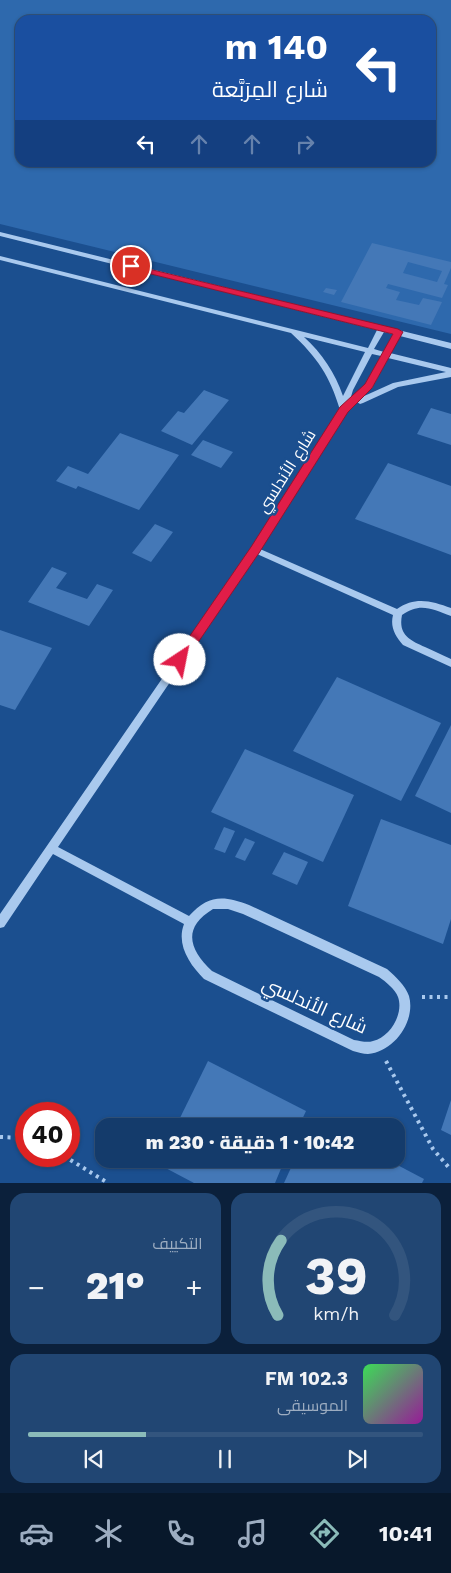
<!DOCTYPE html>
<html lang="ar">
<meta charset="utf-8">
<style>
body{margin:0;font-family:"Work Sans",Cairo,sans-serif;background:#214673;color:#f1f3f6;direction:rtl;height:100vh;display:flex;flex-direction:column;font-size:19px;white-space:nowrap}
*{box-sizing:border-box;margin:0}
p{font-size:16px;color:#9dadc1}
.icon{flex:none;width:28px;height:28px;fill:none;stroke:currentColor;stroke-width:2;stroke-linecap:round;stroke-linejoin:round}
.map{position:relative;height:1183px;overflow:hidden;direction:ltr}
.drawer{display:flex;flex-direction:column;gap:10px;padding:10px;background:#0b203b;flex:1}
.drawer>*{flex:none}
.guide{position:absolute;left:15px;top:15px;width:421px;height:152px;border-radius:15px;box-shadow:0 1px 4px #0004,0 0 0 1px #33557e;direction:rtl;background:#1a4fa0;color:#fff;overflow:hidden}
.speed{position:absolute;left:15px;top:1102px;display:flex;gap:10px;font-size:25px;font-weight:700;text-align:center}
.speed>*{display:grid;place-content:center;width:65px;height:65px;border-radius:50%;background:#143b6b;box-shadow:0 1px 4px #0004,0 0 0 1px #33557e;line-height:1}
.speed .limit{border:8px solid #d22;background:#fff;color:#111}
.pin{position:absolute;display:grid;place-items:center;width:42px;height:42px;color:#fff;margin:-21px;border:2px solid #fff;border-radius:50%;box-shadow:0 1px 5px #0007}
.me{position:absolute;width:55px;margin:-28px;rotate:34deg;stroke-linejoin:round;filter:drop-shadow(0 0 4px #0008)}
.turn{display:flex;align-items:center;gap:18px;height:105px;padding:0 25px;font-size:22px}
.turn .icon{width:65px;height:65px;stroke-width:2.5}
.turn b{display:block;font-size:35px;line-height:42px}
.lanes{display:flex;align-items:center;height:48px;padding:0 25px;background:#0003;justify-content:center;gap:25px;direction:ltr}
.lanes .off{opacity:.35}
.big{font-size:38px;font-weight:800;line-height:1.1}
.drawer .card{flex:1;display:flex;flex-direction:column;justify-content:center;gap:8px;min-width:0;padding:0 18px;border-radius:15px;background:#214673}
.drawer .dial{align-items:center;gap:0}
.dial svg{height:130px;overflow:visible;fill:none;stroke:#33557e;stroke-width:7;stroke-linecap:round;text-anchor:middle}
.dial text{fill:#f1f3f6;stroke:none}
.song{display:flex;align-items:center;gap:15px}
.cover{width:60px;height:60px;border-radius:8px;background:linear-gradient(135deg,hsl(130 70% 55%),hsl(300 70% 35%))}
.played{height:5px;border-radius:2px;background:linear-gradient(90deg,#8bbbb9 30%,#33557e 30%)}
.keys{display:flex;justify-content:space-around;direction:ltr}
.heat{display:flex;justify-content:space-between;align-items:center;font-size:28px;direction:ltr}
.drawer .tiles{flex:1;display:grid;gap:10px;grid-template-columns:1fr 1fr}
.card:last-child{grid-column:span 2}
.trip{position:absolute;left:95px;top:1118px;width:310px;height:50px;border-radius:15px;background:#143b6b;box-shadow:0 1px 4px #0004,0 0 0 1px #33557e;font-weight:800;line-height:50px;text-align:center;direction:rtl}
.tabs{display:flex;height:80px;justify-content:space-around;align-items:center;background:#08182b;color:#9dadc1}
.tabs .icon{width:35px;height:35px}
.tabs .active{color:#8bbbb9}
.tabs b{font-size:22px;color:#f1f3f6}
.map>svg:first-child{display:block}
.green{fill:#2e69ad;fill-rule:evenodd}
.building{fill:#4478b7;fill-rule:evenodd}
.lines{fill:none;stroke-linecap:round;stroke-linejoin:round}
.path{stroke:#a9c9ee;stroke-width:4;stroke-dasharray:3 4.5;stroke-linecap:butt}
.minor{fill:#a9c9ee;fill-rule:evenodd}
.route{fill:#e11d48;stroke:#92132f}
.labels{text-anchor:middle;stroke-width:5;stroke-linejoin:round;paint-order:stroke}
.street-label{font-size:16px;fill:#fff;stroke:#1b4f8f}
.near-street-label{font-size:19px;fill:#fff;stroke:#1b4f8f}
</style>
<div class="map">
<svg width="451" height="1183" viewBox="0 0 451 1183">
<rect width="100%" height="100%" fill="#1b4f8f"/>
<path class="green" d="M 0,0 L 451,0 L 451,334 L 0,224 ZM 20,20 L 431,20 L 431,162 L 20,162 Z"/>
<g class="building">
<path d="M 372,243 L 451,262 L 451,268 L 444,284 L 448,285 L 442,298 L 388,284 L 386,288 L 400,292 L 396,300 L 419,305 L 423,298 L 442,302 L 431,325 L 341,302 ZM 408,262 L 442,271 L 437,282 L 403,273 Z"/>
<path d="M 326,288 L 337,290 L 334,295 L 323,292 Z"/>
<path d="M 204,390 L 229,400 L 192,445 L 161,431 L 178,411 L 184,413 Z"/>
<path d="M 431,408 L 451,414 L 451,445 L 417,434 Z"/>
<path d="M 120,433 L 179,455 L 139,510 L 78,486 L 76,489 L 56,481 L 68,466 L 88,474 Z"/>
<path d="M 203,440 L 233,452 L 221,468 L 191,455 Z"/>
<path d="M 388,463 L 451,486 L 451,555 L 355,519 Z"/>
<path d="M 155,524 L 173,532 L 151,562 L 132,553 Z"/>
<path d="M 52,567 L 67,573 L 56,588 L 87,599 L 97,584 L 113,590 L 89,626 L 28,602 Z"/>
<path d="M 0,630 L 52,648 L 15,710 L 0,705 Z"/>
<path d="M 337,677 L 441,723 L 401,801 L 293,751 Z"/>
<path d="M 451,725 L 451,813 L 415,796 Z"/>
<path d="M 245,749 L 354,795 L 323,862 L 211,812 Z"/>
<path d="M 381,819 L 451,845 L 451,919 L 443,944 L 348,906 Z"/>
<path d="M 224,827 L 235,831 L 225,853 L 214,849 Z"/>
<path d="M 245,838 L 255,842 L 245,861 L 235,857 Z"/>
<path d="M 284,852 L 308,862 L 297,885 L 272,874 Z"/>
<path d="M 208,1061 L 306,1111 L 299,1126 L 176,1126 Z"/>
<path d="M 451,1100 L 451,1135 L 441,1130 Z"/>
<path d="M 161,1159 L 285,1159 L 275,1183 L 194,1183 L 158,1164 Z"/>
<path d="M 295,1159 L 386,1159 L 424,1179 L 422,1183 L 284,1183 Z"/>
</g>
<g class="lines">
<g class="path">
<path d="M 422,997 L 451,997"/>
<path d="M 386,1061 L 433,1149 L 451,1170"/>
<path d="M 0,1137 L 26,1138"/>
<path d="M 64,1156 L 108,1183"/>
</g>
<path class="minor" d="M 0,232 L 451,343 L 451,349 L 400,336 L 390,353 L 451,368 L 451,377 L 398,387 L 363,403 L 360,404 L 357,402 L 347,412 L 260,549 L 397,609 C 415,596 432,601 451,608 L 451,616 C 432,609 420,602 402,615 C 398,635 410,640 425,647 C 434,651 442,655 451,659 L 451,667 L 403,645 C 395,636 390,627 393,615 L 257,554 L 58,847 L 189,916 C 208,895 223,895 249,905 L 387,969 C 396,977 405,985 409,996 C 416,1021 394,1052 368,1054 C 363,1054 358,1052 353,1051 L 204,979 C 190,965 176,945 184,924 L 53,854 L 4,927 L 0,928 L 0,914 L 252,548 L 340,410 C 330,376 317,357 291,333 L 0,260 L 0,256 L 368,348 L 377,330 L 0,236 ZM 384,332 L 393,334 L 384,352 L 374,349 ZM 304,337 L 365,352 L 343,396 C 335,373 322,353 304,337 ZM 372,354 L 381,356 L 366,384 L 350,400 L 353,390 ZM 388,358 L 446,372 L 393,383 L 362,397 L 372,388 ZM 213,909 L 228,909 L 243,914 L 379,977 C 386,982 395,989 398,997 C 404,1014 390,1037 373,1041 C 367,1043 361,1041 354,1040 L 212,971 C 189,949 182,928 213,909 Z"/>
</g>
<path class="route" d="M 128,264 L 398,329 L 403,332 L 372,388 L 348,412 L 259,553 L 184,663 L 176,663 L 176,656 L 251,547 L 340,407 L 365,384 L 393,334 L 131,269 L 126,266 Z"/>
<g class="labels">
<g class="street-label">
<text transform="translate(286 471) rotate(-58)" y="6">شارع الأندلسي</text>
</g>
<g class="near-street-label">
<text transform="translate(315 1005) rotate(24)" y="7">شارع الأندلسي</text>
</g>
</g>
</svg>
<div class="speed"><div class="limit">40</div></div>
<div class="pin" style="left:131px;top:266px;background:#d93025"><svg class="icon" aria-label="arrive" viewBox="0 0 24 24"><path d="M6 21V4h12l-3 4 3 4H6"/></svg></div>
<svg class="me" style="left:180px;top:660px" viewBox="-20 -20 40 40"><circle r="19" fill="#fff"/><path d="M0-13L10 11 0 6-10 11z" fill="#e11d48"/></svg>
<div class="trip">10:42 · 1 دقيقة · 230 m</div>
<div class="guide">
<div class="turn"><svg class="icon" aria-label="left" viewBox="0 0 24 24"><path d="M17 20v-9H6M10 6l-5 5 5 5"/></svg><div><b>140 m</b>شارع المِرَبَّعة</div></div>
<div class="lanes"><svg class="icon" aria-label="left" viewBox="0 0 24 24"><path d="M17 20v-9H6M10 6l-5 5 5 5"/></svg><svg class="icon off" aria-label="ahead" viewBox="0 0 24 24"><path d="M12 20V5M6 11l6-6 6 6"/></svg><svg class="icon off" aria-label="ahead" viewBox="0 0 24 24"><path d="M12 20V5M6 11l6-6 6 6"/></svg><svg class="icon off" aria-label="right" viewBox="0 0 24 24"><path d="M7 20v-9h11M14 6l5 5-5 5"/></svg></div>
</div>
</div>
<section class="drawer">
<div class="tiles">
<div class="card dial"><svg viewBox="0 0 100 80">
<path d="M14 69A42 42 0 1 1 86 69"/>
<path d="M14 69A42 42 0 0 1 16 23" stroke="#8bbbb9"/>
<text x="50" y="56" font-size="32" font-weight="700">39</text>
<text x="50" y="72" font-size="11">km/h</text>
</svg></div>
<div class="card"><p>التكييف</p>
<div class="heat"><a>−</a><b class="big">21°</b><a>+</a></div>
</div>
<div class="card">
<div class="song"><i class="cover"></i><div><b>102.3 FM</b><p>الموسيقى</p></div></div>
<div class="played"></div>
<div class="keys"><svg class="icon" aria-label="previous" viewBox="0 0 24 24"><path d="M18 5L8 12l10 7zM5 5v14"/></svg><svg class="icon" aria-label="pause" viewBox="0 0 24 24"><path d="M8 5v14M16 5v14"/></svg><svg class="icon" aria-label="next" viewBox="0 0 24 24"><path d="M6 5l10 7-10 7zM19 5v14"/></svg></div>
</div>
</div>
</section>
<nav class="tabs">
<b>10:41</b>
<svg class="icon active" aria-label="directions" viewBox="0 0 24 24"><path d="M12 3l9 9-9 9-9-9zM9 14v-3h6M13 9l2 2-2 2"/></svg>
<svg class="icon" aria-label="music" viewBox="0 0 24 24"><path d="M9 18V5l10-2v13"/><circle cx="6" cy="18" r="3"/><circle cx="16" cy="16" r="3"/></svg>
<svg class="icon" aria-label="phone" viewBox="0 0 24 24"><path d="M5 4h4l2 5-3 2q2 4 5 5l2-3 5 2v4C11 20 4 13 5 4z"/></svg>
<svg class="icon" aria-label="climate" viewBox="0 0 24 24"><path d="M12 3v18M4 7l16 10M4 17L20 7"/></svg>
<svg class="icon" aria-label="car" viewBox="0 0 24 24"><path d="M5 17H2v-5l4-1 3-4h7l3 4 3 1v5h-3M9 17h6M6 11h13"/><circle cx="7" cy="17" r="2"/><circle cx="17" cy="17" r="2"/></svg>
</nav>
